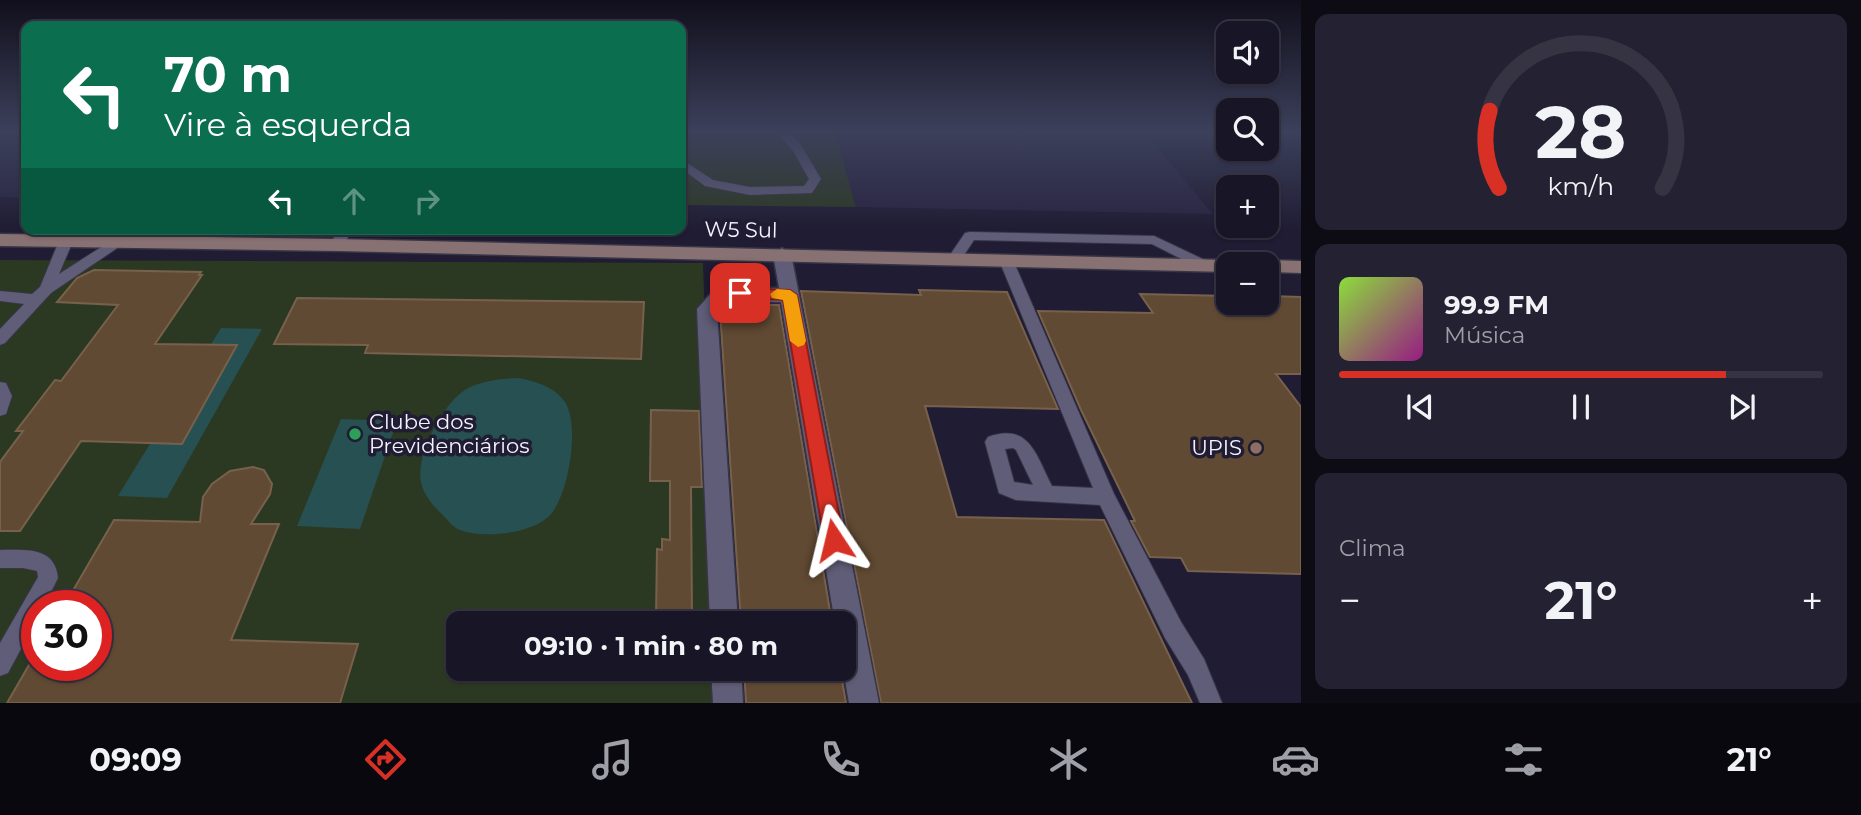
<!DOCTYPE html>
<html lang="pt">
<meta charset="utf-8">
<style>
body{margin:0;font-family:Montserrat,sans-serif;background:#242232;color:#f1f3f6;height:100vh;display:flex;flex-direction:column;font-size:26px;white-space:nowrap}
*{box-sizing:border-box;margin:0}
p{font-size:23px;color:#9e9fa7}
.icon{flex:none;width:38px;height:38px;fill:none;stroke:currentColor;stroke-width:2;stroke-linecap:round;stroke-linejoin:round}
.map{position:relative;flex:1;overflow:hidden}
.details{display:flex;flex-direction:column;gap:14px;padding:14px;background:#0d0c15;width:560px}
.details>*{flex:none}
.banner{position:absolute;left:21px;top:21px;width:665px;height:214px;border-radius:14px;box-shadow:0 2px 5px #0004,0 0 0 2px #363443;background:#0b6e4f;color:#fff;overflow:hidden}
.fabs{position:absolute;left:1216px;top:21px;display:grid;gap:14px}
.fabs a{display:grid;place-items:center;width:63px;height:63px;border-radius:14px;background:#171526;box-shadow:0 2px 5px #0004,0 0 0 2px #363443;font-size:35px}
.speed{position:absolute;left:21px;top:590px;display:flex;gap:14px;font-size:35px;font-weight:700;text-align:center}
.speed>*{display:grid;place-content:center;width:91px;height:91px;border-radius:50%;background:#171526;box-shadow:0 2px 5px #0004,0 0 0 2px #363443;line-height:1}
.speed .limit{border:10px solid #d22;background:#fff;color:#111}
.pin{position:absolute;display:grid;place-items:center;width:60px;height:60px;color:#fff;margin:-30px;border-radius:14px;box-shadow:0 4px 10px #0006}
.me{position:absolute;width:77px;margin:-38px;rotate:350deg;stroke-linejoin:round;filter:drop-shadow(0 0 5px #0008)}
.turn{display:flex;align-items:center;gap:24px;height:147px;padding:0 28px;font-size:32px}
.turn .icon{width:91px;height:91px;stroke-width:2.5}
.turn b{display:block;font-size:49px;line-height:60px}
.lanes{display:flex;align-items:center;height:66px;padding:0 28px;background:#0003;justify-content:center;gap:35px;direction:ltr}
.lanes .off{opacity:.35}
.big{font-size:52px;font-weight:700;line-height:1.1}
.details .widget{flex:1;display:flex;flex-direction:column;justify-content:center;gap:10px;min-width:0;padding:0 24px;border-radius:14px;background:#242232}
.details .dial{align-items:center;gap:0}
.dial svg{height:182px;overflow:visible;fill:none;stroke:#363443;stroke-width:7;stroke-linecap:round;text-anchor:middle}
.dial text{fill:#f1f3f6;stroke:none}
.song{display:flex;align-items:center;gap:21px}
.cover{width:84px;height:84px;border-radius:10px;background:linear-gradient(135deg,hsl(90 70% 55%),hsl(310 70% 35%))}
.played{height:7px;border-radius:4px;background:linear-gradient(90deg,#d93025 80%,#363443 80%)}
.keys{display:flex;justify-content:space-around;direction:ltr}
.heat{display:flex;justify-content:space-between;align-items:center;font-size:38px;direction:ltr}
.trip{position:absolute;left:446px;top:611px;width:410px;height:70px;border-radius:14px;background:#171526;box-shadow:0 2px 5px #0004,0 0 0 2px #363443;font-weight:700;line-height:70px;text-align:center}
.dock{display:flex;height:112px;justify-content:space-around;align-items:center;background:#09080f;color:#9e9fa7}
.dock .icon{width:49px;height:49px}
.dock .on{color:#d93025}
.dock b{font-size:32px;color:#f1f3f6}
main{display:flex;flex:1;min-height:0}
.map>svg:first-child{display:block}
.built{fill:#282441}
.green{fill:#2c3922;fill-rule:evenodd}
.water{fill:#265052}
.building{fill:#614a33;stroke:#78614c;stroke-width:2}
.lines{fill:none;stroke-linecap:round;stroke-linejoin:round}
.lane-casing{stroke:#383547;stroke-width:2}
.street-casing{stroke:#383547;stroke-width:3}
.secondary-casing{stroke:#383547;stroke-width:3}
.lane{fill:#605d78;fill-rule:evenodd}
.street{fill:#605d78;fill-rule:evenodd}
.secondary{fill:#887172;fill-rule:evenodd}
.route{fill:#d93025;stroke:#8d1f18;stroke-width:2}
.slow{fill:#f59e0b}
.leisure-dot{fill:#2e9e5b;stroke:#1f1c33;stroke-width:2.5}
.education-dot{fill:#8d6e63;stroke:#1f1c33;stroke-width:2.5}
.labels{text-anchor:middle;stroke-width:7;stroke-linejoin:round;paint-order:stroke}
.street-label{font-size:21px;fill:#f4f3fd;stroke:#1f1c33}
.poi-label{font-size:21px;fill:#f4f3fd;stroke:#1f1c33;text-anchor:start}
</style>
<main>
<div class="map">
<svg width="1301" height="703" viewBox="0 0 1301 703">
<rect width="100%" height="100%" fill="#1f1c33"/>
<g class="built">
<path d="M 0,132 L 26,132 L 26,198 L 0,197 Z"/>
<path d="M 835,132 L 1144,132 L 1213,214 L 856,207 Z"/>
</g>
<g class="green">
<path d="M 681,132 L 835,132 L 856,207 L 681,205 Z"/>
<path d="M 0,260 L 703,263 L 715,623 L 458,623 L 458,668 L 717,669 L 718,703 L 0,703 ZM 37,606 L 96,606 L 96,665 L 37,665 Z"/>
</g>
<g class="water">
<path d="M 221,328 L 262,329 L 167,498 L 118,496 Z"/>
<path d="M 519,378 C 536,382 554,386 565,402 C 580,425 569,493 551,514 C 534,534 483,539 460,530 C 454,528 448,521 444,516 C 435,508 426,498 422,486 C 413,459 441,408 462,392 C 477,381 501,379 519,378 Z"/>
<path d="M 341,419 L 397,421 L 360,529 L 297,526 Z"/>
</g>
<g class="building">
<path d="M 94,270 L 201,272 L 199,275 L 202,275 L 155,344 L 237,345 L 182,444 L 81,441 L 20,531 L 0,531 L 0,462 L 23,431 L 16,431 L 55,380 L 61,381 L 118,305 L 57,302 L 77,278 Z"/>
<path d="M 919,290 L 1007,292 L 1058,409 L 925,406 L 957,517 L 1104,520 L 1192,703 L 881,703 L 801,291 L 921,295 Z"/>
<path d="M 1140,294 L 1228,296 L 1228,303 L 1267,303 L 1267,296 L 1301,297 L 1301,374 L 1276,374 L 1301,407 L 1301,574 L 1188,571 L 1181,558 L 1150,557 L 1131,521 L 1135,521 L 1081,410 L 1038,311 L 1153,313 Z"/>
<path d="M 297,298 L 644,302 L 641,359 L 365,353 L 368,345 L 274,344 Z"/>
<path d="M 727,305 L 779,305 L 832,623 L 741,623 L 720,312 Z"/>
<path d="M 651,410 L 699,411 L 702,487 L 691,487 L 692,620 L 656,619 L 657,549 L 662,550 L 662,539 L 670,540 L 670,481 L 650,481 Z"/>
<path d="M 253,467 L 264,470 L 272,484 L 270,494 L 251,524 L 279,524 L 231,640 L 358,644 L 340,703 L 7,703 L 29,665 L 96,665 L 96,606 L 64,606 L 114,520 L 200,522 L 203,497 L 212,484 L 230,471 Z"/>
<path d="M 744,668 L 840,668 L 846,703 L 746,703 Z"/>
</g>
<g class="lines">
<g class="lane-casing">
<g id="lane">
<path d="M 776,132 L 789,132 L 801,145 L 821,179 L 812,193 L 750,195 L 705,186 L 681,168 L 681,159 L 713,180 L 750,187 L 804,186 L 809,179 L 792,149 Z"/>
<path d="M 337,229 L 351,229 L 345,245 L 338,249 L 331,245 Z"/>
<path d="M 970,232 L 1154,236 L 1209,262 L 1211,265 L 1209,268 L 1199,268 L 1152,244 L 974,240 L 960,261 L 950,261 L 948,258 L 950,255 L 965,233 Z"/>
<path d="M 66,237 L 73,241 L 59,274 L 114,239 L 119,238 L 126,242 L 51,293 L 5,343 L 0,345 L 0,329 L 24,304 L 0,301 L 0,291 L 32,294 L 40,287 L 59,241 Z"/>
<path d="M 1006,255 L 1013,260 L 1114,494 L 1181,622 L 1204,659 L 1222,703 L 1200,703 L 1188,675 L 1165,638 L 1100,505 L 1016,500 L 999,493 L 985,442 L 988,437 C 1030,422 1036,456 1052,486 L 1093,488 L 999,260 ZM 1013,448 L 1016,450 L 1033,485 L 1014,482 L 1005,449 Z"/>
<path d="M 0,382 L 6,383 L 12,396 L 6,414 L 0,416 Z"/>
<path d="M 0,550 C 25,550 55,546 58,578 L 44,606 L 37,606 L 37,619 L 8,673 L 0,676 L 0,643 L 38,577 L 37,571 L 23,568 L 0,568 Z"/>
</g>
</g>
<g class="street-casing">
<g id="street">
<path d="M 782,248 L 791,254 L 879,703 L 849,703 L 843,668 L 844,623 L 835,623 L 781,302 L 726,302 L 717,311 L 738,623 L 710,623 L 697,309 L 714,290 L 721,288 L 779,288 L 773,254 Z"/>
<path d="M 711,668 L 741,668 L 743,703 L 713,703 Z"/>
</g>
</g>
<g class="secondary-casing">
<g id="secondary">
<path d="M 0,234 L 338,239 L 1228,260 L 1236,264 L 1228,264 L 1228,272 L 338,251 L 0,246 Z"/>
<path d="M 1267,260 L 1301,261 L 1301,273 L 1267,272 L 1267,264 L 1259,264 Z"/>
</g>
</g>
<use href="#lane" class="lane"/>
<use href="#street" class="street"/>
<use href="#secondary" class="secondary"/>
</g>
<linearGradient id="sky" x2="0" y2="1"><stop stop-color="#110f1c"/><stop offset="0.57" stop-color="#3c405b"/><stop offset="1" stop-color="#3c405b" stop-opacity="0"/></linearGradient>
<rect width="1301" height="231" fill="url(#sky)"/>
<path class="route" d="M 740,288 L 790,290 L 797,295 L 844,540 L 841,546 L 834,549 L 827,546 L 824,540 L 783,300 L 735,297 L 733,293 Z"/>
<path class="slow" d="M 777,289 L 790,290 L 797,295 L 806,341 L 804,345 L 798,347 L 790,341 L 783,300 L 772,298 L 770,294 Z"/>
<circle class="leisure-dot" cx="355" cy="434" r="7"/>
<circle class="education-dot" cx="1256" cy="448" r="7"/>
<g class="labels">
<g class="street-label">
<text transform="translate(741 230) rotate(1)" y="7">W5 Sul</text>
</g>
<g class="poi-label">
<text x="369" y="429">Clube dos<tspan x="369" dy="24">Previdenciários</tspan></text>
<text x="1242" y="455" text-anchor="end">UPIS</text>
</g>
</g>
</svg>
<div class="fabs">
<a><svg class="icon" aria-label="sound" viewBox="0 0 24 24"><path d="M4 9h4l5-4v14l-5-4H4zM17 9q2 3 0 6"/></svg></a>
<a><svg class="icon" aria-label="search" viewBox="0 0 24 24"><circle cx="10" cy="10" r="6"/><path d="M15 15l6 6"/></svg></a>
<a>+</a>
<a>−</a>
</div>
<div class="speed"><div class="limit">30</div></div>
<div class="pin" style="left:740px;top:293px;background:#d93025"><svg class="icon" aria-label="arrive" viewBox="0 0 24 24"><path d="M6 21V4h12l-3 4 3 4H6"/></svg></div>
<svg class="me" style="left:834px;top:540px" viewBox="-20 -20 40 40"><path d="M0-17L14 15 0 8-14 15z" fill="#d93025" stroke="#fff" stroke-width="4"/></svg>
<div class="trip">09:10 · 1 min · 80 m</div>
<div class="banner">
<div class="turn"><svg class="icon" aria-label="left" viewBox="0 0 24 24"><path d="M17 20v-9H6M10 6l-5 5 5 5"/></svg><div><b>70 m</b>Vire à esquerda</div></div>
<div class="lanes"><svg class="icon" aria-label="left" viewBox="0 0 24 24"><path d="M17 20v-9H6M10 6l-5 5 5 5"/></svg><svg class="icon off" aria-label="ahead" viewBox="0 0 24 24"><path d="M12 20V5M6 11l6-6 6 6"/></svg><svg class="icon off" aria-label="right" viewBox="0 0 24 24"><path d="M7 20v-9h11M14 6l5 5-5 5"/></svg></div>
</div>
</div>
<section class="details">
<div class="widget dial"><svg viewBox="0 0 100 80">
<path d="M14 69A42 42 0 1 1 86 69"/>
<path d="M14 69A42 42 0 0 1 10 35" stroke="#d93025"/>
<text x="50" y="56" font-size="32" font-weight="700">28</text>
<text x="50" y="72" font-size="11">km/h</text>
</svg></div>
<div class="widget">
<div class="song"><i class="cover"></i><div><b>99.9 FM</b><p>Música</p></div></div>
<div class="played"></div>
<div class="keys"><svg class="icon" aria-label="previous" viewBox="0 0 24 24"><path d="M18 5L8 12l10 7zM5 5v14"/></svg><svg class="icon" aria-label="pause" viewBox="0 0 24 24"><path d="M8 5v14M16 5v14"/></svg><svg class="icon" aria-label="next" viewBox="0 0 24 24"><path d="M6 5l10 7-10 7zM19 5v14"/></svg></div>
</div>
<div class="widget"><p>Clima</p>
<div class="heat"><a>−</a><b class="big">21°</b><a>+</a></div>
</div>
</section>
</main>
<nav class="dock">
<b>09:09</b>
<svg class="icon on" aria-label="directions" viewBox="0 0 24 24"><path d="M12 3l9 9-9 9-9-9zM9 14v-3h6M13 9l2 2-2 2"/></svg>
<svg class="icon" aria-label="music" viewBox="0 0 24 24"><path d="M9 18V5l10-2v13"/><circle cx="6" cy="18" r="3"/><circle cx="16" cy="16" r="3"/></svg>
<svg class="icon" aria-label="phone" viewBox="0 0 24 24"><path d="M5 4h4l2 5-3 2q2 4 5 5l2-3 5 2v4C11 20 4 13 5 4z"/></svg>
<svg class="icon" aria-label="climate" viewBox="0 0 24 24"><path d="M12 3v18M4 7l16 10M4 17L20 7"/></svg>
<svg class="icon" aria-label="car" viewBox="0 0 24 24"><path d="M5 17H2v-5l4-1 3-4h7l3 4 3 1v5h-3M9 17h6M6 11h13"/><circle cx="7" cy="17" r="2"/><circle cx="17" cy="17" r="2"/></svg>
<svg class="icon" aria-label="filters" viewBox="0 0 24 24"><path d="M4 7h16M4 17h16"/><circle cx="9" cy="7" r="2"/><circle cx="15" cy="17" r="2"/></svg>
<b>21°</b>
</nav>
